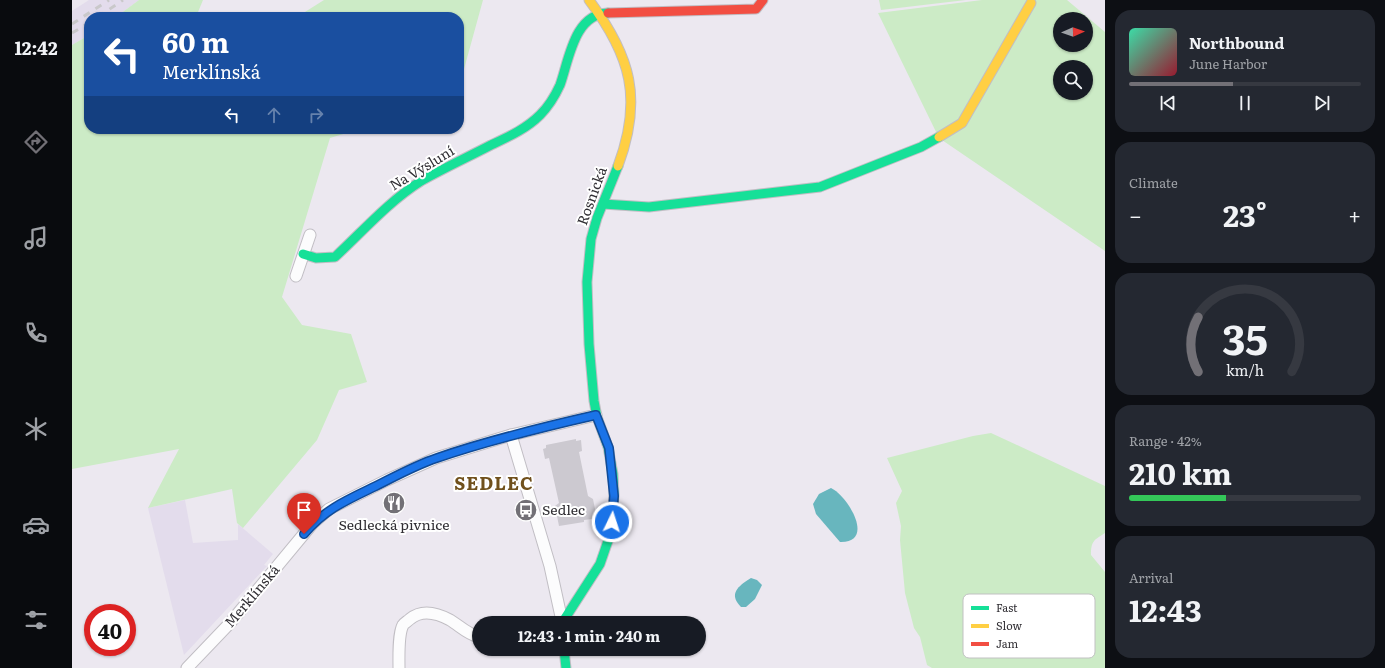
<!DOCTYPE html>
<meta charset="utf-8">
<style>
body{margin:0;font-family:Literata,serif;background:#242831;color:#f1f3f6;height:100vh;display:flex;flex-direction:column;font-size:15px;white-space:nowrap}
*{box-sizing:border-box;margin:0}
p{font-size:13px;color:#9ea1a6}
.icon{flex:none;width:22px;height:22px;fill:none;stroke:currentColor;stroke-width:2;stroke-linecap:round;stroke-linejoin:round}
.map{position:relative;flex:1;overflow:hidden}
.details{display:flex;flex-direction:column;gap:10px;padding:10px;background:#0d0f14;width:280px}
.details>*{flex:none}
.guide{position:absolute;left:12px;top:12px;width:380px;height:122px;border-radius:16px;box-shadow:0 1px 3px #0004;background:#1a4fa0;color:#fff;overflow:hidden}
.needle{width:26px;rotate:88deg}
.fabs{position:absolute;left:981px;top:12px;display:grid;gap:8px}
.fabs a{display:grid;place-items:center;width:40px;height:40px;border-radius:50%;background:#171b24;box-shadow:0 1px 3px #0004;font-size:20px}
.speed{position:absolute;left:12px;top:604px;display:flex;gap:8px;font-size:20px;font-weight:700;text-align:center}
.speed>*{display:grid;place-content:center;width:52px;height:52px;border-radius:50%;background:#171b24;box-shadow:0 1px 3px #0004;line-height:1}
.speed .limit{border:6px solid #d22;background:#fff;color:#111}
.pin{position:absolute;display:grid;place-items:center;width:34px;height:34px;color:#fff;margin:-41px -17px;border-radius:50% 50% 50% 0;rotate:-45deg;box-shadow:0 0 4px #0007}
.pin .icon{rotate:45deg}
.me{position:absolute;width:44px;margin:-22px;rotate:4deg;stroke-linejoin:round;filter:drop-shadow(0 0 3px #0008)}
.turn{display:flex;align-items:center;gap:14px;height:84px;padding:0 12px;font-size:18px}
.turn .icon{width:52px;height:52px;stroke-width:2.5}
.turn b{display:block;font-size:28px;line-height:34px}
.lanes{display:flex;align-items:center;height:38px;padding:0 12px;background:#0003;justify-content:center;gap:20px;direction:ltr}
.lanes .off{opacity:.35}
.big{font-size:30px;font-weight:700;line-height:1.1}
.details .card{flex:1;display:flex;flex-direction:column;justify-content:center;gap:6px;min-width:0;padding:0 14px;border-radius:16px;background:#242831}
.details .dial{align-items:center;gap:0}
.dial svg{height:104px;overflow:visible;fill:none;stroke:#363941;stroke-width:7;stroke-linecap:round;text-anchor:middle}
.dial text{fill:#f1f3f6;stroke:none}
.song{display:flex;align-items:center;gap:12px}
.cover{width:48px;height:48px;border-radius:6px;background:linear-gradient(135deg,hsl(160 70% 55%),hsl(350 70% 35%))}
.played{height:4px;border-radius:2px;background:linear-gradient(90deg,#727076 45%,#363941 45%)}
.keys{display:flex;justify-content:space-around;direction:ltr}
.heat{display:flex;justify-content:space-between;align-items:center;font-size:22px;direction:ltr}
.charge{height:6px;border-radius:3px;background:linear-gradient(90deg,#34c759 42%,#363941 0)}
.trip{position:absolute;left:400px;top:616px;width:234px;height:40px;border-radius:20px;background:#171b24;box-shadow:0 1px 3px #0004;font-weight:700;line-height:40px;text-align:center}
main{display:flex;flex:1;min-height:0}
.tabs{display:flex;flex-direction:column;width:72px;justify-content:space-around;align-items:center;background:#090b0e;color:#9ea1a6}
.tabs .icon{width:28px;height:28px}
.tabs .active{color:#727076}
.tabs b{font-size:18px;color:#f1f3f6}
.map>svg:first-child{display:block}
.built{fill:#e3dcec}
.green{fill:#ccebc6;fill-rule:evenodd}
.water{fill:#68b6be}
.building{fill:#ccc9d0}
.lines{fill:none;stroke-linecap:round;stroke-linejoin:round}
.street-casing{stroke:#c1bec4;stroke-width:13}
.fast-casing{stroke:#c1bec4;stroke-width:11}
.slow-casing{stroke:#c1bec4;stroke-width:11}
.jam-casing{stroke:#c1bec4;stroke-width:11}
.street{stroke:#fcfcfd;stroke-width:11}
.fast{stroke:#16e098;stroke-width:9}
.slow{stroke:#ffcf43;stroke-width:9}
.jam{stroke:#f24e42;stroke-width:9}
.rail{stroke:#c9c8ca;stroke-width:3;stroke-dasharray:7 7;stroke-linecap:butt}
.route-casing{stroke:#114b97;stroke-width:10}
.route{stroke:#1a73e8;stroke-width:7}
.labels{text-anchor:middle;stroke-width:4;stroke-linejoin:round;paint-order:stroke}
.street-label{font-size:14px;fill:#312f34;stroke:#fff}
.poi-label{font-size:14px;fill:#312f34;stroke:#fff;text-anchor:start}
.district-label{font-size:18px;font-weight:bold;letter-spacing:1px;fill:#70501c;stroke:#fff}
.key{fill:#fff;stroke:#c1c1c2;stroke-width:1}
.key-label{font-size:11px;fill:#312f34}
</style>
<main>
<nav class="tabs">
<b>12:42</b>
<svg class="icon active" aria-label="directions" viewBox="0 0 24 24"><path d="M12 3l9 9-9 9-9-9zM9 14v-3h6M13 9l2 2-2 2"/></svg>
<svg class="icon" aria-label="music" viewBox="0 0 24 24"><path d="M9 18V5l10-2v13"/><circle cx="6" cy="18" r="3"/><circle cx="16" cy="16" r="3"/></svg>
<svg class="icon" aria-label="phone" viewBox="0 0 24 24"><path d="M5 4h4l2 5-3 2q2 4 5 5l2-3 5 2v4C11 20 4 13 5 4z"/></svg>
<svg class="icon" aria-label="climate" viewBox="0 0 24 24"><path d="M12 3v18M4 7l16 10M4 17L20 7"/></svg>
<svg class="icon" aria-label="car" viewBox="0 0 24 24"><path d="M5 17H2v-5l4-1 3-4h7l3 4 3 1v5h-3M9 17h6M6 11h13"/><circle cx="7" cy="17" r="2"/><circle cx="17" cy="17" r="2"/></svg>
<svg class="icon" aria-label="filters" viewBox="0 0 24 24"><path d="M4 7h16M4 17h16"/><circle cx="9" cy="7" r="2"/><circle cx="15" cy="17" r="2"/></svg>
</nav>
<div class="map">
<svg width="1033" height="668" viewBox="0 0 1033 668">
<rect width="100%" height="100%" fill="#ece8f0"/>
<g class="built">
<path d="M 17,0 L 67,0 L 44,17 L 17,17 L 17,35 L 0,45 L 0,11 Z"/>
<path d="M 113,500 L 121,543 L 166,540 L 166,524 L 201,554 L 192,565 L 195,566 L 112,655 L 76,508 Z"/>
</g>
<g class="green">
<path d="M 67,0 L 131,0 L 124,17 L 44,17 Z"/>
<path d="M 252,0 L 411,0 L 389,80 L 387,81 L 387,17 L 225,17 Z"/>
<path d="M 807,0 L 894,0 L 809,10 Z"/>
<path d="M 910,0 L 995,0 L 1033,32 L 1033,251 L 867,138 L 806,13 ZM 988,19 L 1014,19 L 1014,45 L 988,45 ZM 988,67 L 1014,67 L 1014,93 L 988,93 Z"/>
<path d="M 17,35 L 17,129 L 288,129 L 258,138 L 210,297 L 230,325 L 279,334 L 295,382 L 267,390 L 245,440 L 171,528 L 165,523 L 160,489 L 76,508 L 107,449 L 0,469 L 0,45 Z"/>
<path d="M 919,433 L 1033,486 L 1033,533 C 1022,540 1019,541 1019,555 L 1033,572 L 1033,668 L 860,668 L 855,665 L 848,637 L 842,628 L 833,593 L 828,540 L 829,526 L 824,503 L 830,491 L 815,458 L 901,436 Z"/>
</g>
<g class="water">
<path d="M 759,488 C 776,496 804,543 768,542 L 744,514 L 741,504 L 747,494 Z"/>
<path d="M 679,578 L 685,580 L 690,585 L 683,599 L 674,607 L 669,607 C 656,594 666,586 679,578 Z"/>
</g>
<path class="building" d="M 504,439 L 504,441 L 509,440 L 510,451 L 507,452 L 516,496 L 521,499 L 524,514 L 520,519 L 512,520 L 512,522 L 487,526 L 483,506 L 487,503 L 477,458 L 473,459 L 471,449 L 474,448 L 474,445 Z"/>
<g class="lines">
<g class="street-casing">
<g id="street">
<path d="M 224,276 L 238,235"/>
<path d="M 439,435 L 478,566 L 490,621"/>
<path d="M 115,668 L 158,623 L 241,523 L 257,509 L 315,480 L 364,458 L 439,435 L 524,415"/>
<path d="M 327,668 C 327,657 326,634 331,625 C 332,623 336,621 338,619 C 350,609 365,613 378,620 C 388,626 395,634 407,637"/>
</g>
</g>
<g class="fast-casing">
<g id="fast">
<path d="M 531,204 L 577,207 L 748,187 L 849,147 L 867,137"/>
<path d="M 231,254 L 244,258 L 263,257 C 291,231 316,202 349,181 C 372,168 396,157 419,145 C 436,137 454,129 468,115 C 476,107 483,96 488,85 C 497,60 502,14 536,13"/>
<path d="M 490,623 L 528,564 L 537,538 L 540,523 L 542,495 L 541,474 L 536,447 L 525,417 L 522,401 L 517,344 L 515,282 L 519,239 L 525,218 L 546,166"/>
<path d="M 492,649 L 494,668"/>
</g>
</g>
<g class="slow-casing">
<g id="slow">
<path d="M 517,0 C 559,56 571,99 546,166"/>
<path d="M 867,137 L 890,123 L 959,3"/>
</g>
</g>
<g class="jam-casing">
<path id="jam" d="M 536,13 L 684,9 L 691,0"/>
</g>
<use href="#street" class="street"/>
<use href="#fast" class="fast"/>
<use href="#slow" class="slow"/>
<use href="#jam" class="jam"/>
<g class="rail">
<path d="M 26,17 L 51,0"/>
<path d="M 0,24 L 37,0"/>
<path d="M 0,33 L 17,23"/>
</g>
</g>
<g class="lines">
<g class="route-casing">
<path id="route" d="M 232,534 C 253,509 275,500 304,486 C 324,476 344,465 365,458 C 417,440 471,427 524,415 L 537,448 L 542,496 L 540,522"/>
</g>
<use href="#route" class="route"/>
</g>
<defs>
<g id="restaurant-disc" transform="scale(1.15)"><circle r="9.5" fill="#727076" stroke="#fff"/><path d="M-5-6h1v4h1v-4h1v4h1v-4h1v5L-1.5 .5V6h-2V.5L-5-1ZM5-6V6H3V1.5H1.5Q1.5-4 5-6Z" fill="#fff"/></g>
<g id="bus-disc" transform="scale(1.15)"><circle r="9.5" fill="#727076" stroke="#fff"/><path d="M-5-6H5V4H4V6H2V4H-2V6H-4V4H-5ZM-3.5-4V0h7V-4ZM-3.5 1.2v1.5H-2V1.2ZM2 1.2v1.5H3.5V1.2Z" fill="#fff"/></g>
</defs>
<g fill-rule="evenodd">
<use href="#restaurant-disc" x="322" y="503"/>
<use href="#bus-disc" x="454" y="510"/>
</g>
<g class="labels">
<g class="street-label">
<text transform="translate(350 168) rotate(-31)" y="5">Na Výsluní</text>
<text transform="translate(520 196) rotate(-70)" y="5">Rosnická</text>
<text transform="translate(180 596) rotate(-50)" y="5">Merklínská</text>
</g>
<g class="poi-label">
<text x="470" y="515">Sedlec</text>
<text x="322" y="530" text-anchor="middle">Sedlecká pivnice</text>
</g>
<g class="district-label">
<text x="422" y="490">SEDLEC</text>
</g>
</g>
<rect x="891" y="594" width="132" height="64" rx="6" class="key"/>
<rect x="899" y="606" width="18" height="4" fill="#16e098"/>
<rect x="899" y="624" width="18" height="4" fill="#ffcf43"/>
<rect x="899" y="642" width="18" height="4" fill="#f24e42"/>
<g class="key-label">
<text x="924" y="612">Fast</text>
<text x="924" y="630">Slow</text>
<text x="924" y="648">Jam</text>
</g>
</svg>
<div class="fabs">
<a><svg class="needle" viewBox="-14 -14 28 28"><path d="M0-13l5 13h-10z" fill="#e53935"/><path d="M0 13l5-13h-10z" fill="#9ea1a6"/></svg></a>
<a><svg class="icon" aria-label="search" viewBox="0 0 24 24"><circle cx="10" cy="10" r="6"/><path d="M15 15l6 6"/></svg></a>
</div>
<div class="speed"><div class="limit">40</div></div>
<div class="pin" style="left:232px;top:534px;background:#d93025"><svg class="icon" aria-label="arrive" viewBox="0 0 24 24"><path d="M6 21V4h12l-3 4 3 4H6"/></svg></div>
<svg class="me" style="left:540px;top:522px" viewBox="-20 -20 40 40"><circle r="17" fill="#1a73e8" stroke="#fff" stroke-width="3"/><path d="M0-11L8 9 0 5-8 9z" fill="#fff"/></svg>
<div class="trip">12:43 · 1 min · 240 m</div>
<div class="guide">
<div class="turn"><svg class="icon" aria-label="left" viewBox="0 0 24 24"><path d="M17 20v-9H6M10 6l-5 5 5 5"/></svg><div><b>60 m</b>Merklínská</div></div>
<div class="lanes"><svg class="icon" aria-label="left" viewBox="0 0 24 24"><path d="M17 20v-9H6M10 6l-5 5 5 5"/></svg><svg class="icon off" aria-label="ahead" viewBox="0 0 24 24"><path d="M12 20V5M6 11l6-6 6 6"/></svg><svg class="icon off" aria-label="right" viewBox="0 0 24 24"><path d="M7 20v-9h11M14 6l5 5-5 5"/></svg></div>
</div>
</div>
<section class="details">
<div class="card">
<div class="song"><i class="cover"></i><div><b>Northbound</b><p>June Harbor</p></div></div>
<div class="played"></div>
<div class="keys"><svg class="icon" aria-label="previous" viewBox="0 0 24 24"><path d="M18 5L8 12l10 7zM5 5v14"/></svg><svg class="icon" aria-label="pause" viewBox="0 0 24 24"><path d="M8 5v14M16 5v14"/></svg><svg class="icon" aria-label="next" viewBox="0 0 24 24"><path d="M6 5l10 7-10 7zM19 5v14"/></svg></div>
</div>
<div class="card"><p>Climate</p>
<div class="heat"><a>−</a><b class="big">23°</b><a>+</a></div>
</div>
<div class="card dial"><svg viewBox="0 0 100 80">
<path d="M14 69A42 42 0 1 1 86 69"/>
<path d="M14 69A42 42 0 0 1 14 27" stroke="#727076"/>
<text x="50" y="56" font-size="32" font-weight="700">35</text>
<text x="50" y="72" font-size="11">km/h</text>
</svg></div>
<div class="card"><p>Range · 42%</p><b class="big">210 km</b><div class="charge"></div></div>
<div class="card"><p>Arrival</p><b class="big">12:43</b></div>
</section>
</main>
